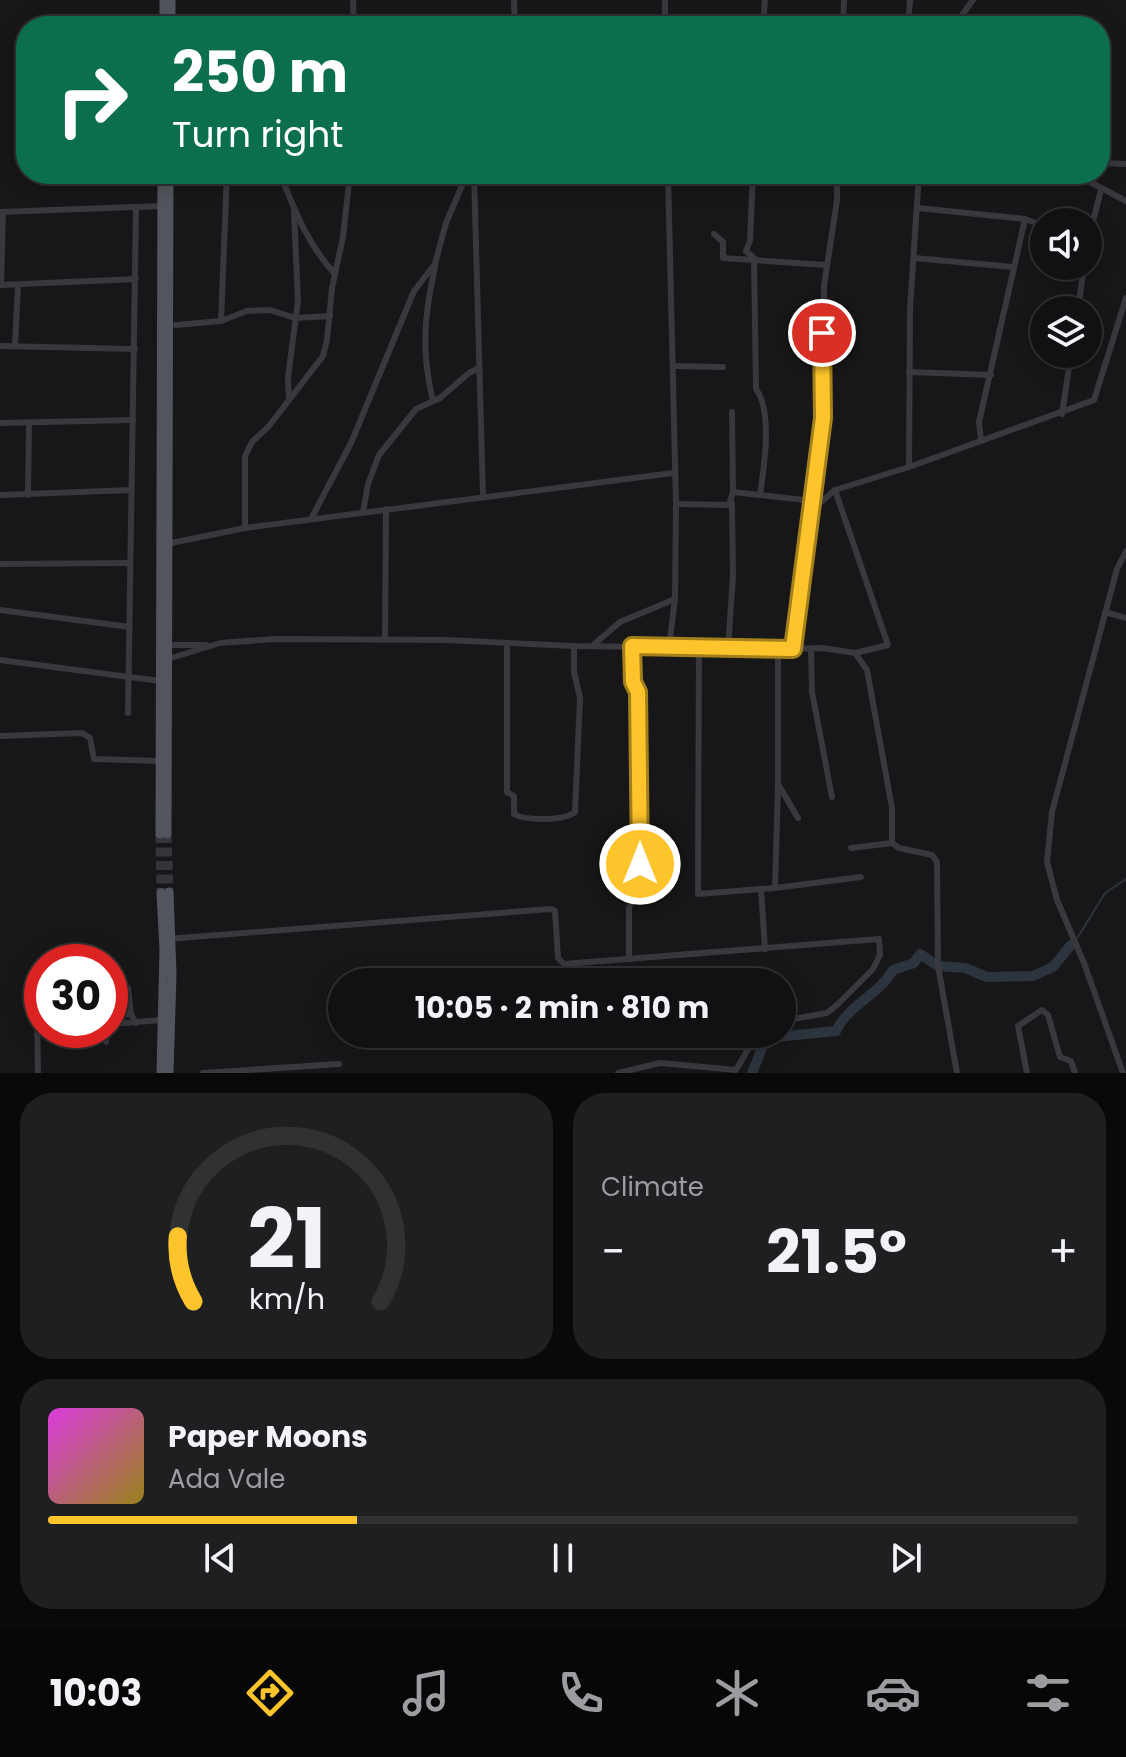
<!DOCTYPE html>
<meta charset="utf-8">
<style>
body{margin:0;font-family:Poppins,sans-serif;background:#1e1f21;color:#f1f3f6;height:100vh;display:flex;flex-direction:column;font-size:30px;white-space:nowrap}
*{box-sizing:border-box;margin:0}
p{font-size:26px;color:#9c9da0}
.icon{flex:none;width:44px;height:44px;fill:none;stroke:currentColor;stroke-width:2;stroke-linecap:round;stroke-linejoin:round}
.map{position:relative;height:1073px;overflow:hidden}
.sheet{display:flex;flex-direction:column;gap:20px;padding:20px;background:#09090a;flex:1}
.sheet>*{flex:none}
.banner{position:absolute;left:16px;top:16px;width:1094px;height:168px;border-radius:32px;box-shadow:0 4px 20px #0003,0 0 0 2px #303133;background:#0b6e4f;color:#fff;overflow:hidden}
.fabs{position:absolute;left:1030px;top:208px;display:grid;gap:16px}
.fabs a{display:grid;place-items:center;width:72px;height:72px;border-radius:50%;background:#111113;box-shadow:0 4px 20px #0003,0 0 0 2px #303133;font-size:40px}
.speed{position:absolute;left:24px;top:944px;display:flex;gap:16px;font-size:40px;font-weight:700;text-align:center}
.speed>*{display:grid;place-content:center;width:104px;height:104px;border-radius:50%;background:#111113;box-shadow:0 4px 20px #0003,0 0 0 2px #303133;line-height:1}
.speed .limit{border:12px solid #d22;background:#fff;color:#111}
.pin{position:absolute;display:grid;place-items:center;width:68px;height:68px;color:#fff;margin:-34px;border:4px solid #fff;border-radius:50%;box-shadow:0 2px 8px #0007}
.me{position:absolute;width:88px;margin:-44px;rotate:0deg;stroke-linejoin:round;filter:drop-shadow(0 0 6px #0008)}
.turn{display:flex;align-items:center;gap:28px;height:168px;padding:0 24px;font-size:36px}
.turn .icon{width:104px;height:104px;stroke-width:2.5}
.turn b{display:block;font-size:56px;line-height:68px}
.big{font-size:60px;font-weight:700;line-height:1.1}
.sheet .card{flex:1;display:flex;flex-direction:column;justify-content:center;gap:12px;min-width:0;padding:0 28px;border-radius:32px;background:#1e1f21}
.sheet .dial{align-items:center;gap:0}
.dial svg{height:208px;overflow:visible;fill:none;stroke:#303133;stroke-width:7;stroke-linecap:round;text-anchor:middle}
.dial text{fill:#f1f3f6;stroke:none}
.song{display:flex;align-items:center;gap:24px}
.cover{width:96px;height:96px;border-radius:12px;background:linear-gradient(135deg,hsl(300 70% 55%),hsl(50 70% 35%))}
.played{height:8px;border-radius:4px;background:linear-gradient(90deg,#fdc52b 30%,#303133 30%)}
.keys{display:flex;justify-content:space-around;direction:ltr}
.heat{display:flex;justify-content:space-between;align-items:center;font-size:44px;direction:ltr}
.sheet .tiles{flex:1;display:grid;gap:20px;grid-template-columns:1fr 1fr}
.card:last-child{grid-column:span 2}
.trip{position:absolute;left:328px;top:968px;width:468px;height:80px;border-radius:40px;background:#111113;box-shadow:0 4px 20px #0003,0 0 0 2px #303133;font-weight:700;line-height:80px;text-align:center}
.dock{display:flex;height:128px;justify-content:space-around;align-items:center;background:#070708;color:#9c9da0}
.dock .icon{width:56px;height:56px}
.dock .current{color:#fdc52b}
.dock b{font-size:36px;color:#f1f3f6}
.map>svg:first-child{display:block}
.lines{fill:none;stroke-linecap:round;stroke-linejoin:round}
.stream{stroke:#2c353e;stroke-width:2}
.river{stroke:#2c353e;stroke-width:10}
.primary-tunnel{stroke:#343539;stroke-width:9;stroke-dasharray:9 4.5;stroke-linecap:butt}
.minor{stroke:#38383e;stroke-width:6}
.primary{stroke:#53555e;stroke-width:9}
.route-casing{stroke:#a4801c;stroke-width:20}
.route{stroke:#fdc52b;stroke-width:14}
</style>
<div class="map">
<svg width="1126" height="1073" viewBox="0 0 1126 1073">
<rect width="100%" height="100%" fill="#171719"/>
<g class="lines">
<path class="stream" d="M 1078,937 L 1105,893 L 1126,879"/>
<path class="river" d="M 752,1073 L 766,1038 L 836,1031 C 849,1004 879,995 893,970 L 914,963 L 920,954 L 938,966 L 965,968 L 987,977 L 1033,976 L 1053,967 L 1071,945"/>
<g class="primary-tunnel">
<path d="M 160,834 L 161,893"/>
<path d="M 167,834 L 169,892"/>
</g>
<g class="minor">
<path d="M 353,0 L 354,26"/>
<path d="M 514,0 L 515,26"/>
<path d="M 665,0 L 665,26"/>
<path d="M 665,21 L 737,26"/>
<path d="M 763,26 L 765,0"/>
<path d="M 843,26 L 844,0"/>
<path d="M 908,26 L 910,0"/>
<path d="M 954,26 L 973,0"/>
<path d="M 1100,163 L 1126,164"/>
<path d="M 280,174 C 295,211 308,245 335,274"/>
<path d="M 427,174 L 464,181 L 469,174"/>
<path d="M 474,174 L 483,496"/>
<path d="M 668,174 L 676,504 L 675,599 L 669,647"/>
<path d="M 753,174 L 750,241 L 746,251 L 754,258 L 756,389 C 773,412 764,467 760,495"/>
<path d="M 1075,174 L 1126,201"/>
<path d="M 918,208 L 1025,219 L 1044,226"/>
<path d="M 0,212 L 162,206"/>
<path d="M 714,234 L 723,242 L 723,258 L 826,265"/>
<path d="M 1088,241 L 1101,190"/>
<path d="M 914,258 L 1013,267"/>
<path d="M 0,285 L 136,279"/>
<path d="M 1,285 L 3,212"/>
<path d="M 1078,310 L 1084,266"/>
<path d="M 221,321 L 247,311 L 270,310 L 295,318 L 330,316"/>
<path d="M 176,325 L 221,321 L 227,174"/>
<path d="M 0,346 L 135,349"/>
<path d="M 15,346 L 18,285"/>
<path d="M 673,366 L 723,367"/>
<path d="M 909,372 L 991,375"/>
<path d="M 289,400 L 288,377 L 298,301 L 294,212"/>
<path d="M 433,401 C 421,352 424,316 435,267"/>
<path d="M 732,412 L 733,492"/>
<path d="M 1062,414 L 1071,354"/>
<path d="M 0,423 L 133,420"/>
<path d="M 981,441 L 979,422 L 1025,219"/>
<path d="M 909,467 L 910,309 L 919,174"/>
<path d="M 835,490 L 888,645 L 855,653"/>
<path d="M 0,495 L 131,490"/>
<path d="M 28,495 L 29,423"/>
<path d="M 676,504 L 729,505 L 733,492 L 814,501"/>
<path d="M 813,509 L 835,490 L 909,467 L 1094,400 L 1126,298"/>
<path d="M 363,512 L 368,484 L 379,455 L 416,409 L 440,398 L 469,373 L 479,368"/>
<path d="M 311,519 L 351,443 L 414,291 L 435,264 L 446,223 L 464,181"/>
<path d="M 245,528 L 245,456 L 252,442 L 269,426 L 323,356 L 327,340 L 332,288 L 343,237 L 350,174"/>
<path d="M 166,544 L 245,528 L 673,473"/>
<path d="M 0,564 L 130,563"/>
<path d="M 0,610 L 130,627"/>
<path d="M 1105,612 L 1126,618"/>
<path d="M 385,639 L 386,509"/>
<path d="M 507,643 L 507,792 L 514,796 L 514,814 C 526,821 564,821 575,812 L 580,698 L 574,672 L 574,646"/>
<path d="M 166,645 L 206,645"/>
<path d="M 592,646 L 620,622 L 675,599"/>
<path d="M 699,648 L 698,894 L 761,889"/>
<path d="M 728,648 L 733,577 L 732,503"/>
<path d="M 811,648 L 812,692 L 832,797"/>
<path d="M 778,649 L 778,784 L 798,818"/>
<path d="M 793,649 L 822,648 L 855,653 L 867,670 L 892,808 L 892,843 L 899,848 L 932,855 L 937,862 L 938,966 L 957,1073"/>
<path d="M 168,659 L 220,643 L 275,639 L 447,640 L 574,646 L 793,649 L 823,418 L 824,286 L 837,200 L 837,174"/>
<path d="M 0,660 L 160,681"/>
<path d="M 128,713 L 136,207"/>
<path d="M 0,736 L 82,733 L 90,738 L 94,759 L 160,761"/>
<path d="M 851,848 L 892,843"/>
<path d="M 775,888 L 861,877"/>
<path d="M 167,939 L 551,909 L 555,911 L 558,958 L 564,964 L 879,939 L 880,955 L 873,969 L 837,1005 L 827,1013 L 782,1021"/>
<path d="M 765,949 L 761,889 L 775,888 L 778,784"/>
<path d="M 629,959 L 629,907 L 640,892 L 638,692 L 633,682 L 632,646"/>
<path d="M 128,988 L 131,1014"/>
<path d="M 37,1009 L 38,1073"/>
<path d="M 110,1015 L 131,1014 L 136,1023"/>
<path d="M 110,1024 L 163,1020"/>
<path d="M 106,1042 L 106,1030"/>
<path d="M 203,1073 L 339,1064"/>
<path d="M 618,1073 L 660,1063 L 736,1070 L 757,1034"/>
<path d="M 1027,1073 L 1018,1026 L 1042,1010 L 1048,1015 L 1060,1057 L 1071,1061 L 1075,1073"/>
<path d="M 1123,1073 L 1084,963 L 1057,900 L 1047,862 L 1052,812 L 1117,569 L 1126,551"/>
</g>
<g class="primary">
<path d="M 164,26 L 164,0"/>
<path d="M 171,26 L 171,0"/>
<path d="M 160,834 L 162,174"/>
<path d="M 167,834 L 169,174"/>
<path d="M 161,1073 L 164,949 L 161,893"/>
<path d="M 169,1073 L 172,974 L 169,892"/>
</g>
</g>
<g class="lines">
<g class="route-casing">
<path id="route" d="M 640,864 L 638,692 L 633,682 L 632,646 L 793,649 L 823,418 L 822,333"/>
</g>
<use href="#route" class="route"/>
</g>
</svg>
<div class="fabs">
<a><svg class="icon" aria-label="sound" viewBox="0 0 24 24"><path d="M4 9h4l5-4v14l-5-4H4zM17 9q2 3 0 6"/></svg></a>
<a><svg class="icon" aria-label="layers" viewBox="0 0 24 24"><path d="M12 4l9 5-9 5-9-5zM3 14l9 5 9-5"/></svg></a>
</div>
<div class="speed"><div class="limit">30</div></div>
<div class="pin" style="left:822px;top:333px;background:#d93025"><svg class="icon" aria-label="arrive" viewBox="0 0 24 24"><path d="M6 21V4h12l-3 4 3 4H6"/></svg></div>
<svg class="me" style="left:640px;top:864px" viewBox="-20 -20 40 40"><circle r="17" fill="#fdc52b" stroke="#fff" stroke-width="3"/><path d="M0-11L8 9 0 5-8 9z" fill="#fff"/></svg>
<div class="trip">10:05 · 2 min · 810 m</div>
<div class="banner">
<div class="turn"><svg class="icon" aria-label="right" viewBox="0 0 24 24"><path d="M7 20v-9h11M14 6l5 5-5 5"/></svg><div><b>250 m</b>Turn right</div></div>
</div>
</div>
<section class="sheet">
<div class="tiles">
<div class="card dial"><svg viewBox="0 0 100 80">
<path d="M14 69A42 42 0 1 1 86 69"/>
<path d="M14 69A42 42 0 0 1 8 44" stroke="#fdc52b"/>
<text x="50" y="56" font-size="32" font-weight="700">21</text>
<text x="50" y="72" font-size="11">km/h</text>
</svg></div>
<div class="card"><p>Climate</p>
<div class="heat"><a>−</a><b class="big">21.5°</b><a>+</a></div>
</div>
<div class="card">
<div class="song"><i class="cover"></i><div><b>Paper Moons</b><p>Ada Vale</p></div></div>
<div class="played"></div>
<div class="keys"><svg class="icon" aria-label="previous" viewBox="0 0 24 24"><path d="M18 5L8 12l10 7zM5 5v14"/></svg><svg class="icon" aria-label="pause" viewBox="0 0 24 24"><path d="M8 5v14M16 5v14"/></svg><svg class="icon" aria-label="next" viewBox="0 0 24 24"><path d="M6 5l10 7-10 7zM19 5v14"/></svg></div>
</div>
</div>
</section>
<nav class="dock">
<b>10:03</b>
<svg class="icon current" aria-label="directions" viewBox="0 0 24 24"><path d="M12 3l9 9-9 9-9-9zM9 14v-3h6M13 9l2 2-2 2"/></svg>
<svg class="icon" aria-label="music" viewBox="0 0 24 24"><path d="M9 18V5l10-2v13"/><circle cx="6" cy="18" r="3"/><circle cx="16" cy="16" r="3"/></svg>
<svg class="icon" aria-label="phone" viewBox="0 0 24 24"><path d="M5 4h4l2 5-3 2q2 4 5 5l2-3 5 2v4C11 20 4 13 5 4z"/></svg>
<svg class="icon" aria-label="climate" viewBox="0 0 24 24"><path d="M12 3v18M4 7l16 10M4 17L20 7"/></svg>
<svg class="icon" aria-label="car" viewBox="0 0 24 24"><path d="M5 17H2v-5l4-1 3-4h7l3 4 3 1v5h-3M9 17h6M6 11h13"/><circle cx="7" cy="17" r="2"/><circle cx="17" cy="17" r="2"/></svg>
<svg class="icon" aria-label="filters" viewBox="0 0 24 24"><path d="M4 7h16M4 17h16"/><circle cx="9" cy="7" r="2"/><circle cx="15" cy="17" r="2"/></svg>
</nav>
